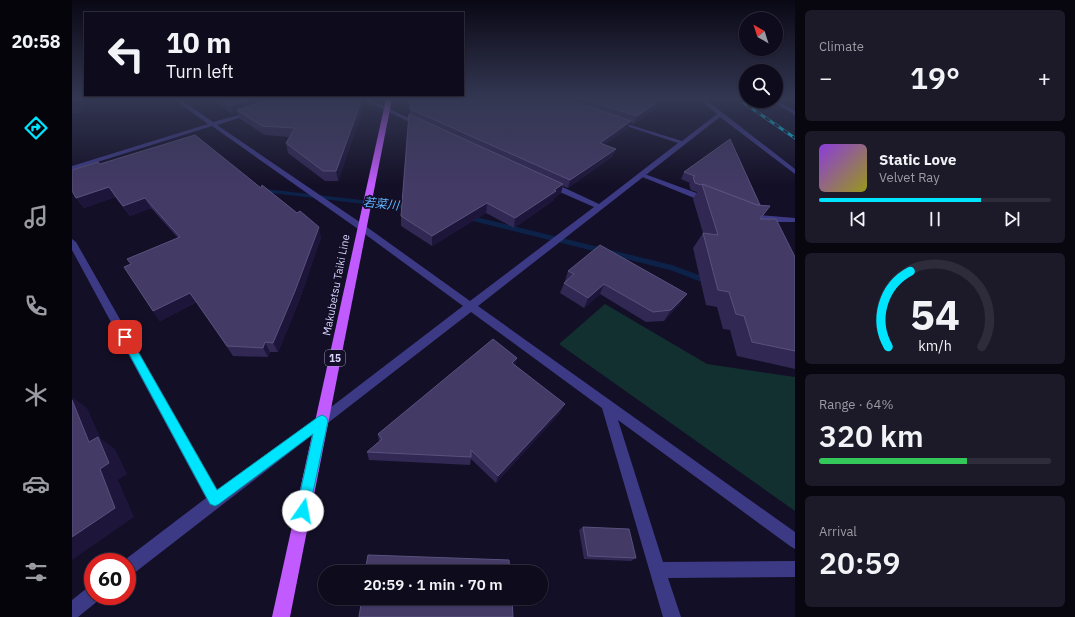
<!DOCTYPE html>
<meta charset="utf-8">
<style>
body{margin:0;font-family:"IBM Plex Sans","Noto Sans JP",sans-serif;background:#1c1929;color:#f1f3f6;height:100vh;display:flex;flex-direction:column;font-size:15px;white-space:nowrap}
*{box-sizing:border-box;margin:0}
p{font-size:13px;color:#9b9ba3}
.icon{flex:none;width:22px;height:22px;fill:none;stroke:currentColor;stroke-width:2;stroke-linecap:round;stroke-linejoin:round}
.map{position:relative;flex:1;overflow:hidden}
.panel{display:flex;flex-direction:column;gap:10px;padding:10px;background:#08060f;width:280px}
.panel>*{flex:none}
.guide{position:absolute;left:12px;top:12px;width:380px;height:84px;border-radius:0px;box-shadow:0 1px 3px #0004,0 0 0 1px #2e2b3b;background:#0e0b1c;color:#f1f3f6;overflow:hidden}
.needle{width:26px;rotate:321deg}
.tools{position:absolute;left:667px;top:12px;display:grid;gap:8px}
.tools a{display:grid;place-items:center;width:44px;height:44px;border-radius:50%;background:#0e0b1c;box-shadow:0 1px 3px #0004,0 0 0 1px #2e2b3b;font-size:20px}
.speed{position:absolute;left:12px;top:553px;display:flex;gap:8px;font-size:20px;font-weight:700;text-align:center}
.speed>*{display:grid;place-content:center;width:52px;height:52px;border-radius:50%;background:#0e0b1c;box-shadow:0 1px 3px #0004,0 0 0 1px #2e2b3b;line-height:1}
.speed .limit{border:6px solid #d22;background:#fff;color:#111}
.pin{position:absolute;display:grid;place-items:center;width:34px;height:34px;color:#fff;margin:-17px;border-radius:8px;box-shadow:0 2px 6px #0006}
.me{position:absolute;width:44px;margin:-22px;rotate:12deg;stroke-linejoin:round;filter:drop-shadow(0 0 3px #0008)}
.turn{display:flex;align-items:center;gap:14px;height:84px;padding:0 16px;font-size:18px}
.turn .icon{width:52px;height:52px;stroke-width:2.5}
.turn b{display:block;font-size:28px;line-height:34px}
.big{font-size:30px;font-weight:600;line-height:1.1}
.panel .card{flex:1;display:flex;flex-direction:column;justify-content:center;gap:6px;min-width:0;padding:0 14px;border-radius:6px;background:#1c1929}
.panel .dial{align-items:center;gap:0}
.dial svg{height:104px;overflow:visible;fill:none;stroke:#2e2b3b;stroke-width:7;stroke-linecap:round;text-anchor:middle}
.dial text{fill:#f1f3f6;stroke:none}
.song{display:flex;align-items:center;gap:12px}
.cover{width:48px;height:48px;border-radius:6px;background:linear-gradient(135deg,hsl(270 70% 55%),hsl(60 70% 35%))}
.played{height:4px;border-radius:2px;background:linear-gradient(90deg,#00e5ff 70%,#2e2b3b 70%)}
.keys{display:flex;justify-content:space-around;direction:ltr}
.heat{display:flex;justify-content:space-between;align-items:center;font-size:22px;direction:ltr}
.charge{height:6px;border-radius:3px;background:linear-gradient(90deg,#34c759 64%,#2e2b3b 0)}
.trip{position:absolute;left:246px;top:565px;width:230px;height:40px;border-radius:20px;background:#0e0b1c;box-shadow:0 1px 3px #0004,0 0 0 1px #2e2b3b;font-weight:600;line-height:40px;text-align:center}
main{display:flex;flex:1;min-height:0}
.tabs{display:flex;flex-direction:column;width:72px;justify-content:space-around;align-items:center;background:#06040b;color:#9b9ba3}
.tabs .icon{width:28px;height:28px}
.tabs .current{color:#00e5ff}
.tabs b{font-size:18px;color:#f1f3f6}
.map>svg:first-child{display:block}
.green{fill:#12302f}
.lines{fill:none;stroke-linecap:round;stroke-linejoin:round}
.stream{fill:#0c2248;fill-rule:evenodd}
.service{fill:#3d3a85;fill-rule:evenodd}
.minor{fill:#3d3a85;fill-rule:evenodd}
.primary{fill:#c25bff;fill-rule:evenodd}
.rail-casing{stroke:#00e5ff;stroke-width:3}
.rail{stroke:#130f26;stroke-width:2;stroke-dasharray:5.5;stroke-linecap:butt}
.wall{fill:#312854}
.shaded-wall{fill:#1d163a}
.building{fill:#433a66;stroke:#5a527e}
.route{fill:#00e5ff;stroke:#0095a6}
.labels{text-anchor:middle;stroke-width:3.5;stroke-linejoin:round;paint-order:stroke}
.shield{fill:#130f26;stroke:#9e99be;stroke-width:1}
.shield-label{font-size:10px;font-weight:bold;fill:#d9d4ff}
.street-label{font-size:11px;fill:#d9d4ff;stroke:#130f26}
.water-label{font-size:12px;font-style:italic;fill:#62b6ff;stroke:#130f26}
</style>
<main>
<nav class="tabs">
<b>20:58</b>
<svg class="icon current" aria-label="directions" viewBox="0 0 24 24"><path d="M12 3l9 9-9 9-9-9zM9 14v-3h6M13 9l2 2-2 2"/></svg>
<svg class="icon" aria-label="music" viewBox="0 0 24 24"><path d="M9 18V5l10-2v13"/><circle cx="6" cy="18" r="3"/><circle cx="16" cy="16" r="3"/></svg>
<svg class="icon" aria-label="phone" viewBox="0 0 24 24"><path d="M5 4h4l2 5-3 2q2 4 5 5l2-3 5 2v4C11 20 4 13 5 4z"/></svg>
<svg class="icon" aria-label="climate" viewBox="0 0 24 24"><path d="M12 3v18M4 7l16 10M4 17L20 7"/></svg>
<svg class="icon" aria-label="car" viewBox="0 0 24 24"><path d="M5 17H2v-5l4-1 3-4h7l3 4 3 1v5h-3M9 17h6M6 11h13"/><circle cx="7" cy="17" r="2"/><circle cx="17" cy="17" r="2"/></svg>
<svg class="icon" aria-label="filters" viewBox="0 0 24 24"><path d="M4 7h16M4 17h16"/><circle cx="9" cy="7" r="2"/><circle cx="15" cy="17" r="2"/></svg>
</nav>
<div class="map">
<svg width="723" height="617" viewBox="0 0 723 617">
<rect width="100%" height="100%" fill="#130f26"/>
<path class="green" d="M 533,304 L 635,364 L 723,377 L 723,511 L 487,344 Z"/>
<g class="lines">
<g class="stream">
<path d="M 185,188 L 342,206 L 345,208 L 342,210 L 183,191 L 182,190 Z"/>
<path d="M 389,214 L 392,214 L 600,265 L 643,281 L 644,283 L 640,286 L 598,270 L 389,218 Z"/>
</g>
<g class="service">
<path d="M 570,173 L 638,198 L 639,200 L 638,202 L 632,202 L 568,176 L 567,175 Z"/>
<path d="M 673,214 L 723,218 L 723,222 L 706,222 L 676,218 L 672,216 Z"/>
</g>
<g class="minor">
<path d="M 102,99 L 108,99 L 141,122 L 182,111 L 182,113 L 145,125 L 292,225 L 398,301 L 522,207 L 474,186 L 474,182 L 480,182 L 527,204 L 606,143 L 542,122 L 542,120 L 610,141 L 645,114 L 627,99 L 633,99 L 723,169 L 723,174 L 648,117 L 406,306 L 723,532 L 723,549 L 718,546 L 546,420 L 591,562 L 723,561 L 723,577 L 596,578 L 609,617 L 591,617 L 530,408 L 399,312 L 61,574 L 55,576 L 55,562 L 50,562 L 134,498 L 0,250 L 0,239 L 4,242 L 145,490 L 246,417 L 391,306 L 286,229 L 140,126 L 0,170 L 0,166 L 136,124 Z"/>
<path d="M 290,99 L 297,99 L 351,125 L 346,126 Z"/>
<path d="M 704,100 L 723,111 L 723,115 L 700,101 Z"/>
<path d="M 21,586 L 21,596 L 28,596 L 27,600 L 6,617 L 0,617 L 0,600 L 15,588 Z"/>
</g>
<path class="primary" d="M 314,99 L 320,99 L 218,617 L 200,617 Z"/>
<g class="rail-casing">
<path id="rail" d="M 666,99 L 723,138"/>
</g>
<use href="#rail" class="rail"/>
</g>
<g class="wall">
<path d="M 138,99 L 283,99 L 290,111 L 266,181 L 253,181 L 216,153 L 214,143 L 218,137 L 193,135 L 168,119 L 166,113 L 161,114 Z"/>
<path d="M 338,99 L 597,99 L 562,124 L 558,122 L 556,128 L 533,144 L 541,156 L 496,188 L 491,186 L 489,193 L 482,198 L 482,200 L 442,228 L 414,213 L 360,246 L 329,226 L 329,216 L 338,115 Z"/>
<path d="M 658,139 L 688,219 L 723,257 L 723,369 L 665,356 L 658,330 L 651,329 L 645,307 L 634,305 L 621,248 L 631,233 L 621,199 L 625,192 L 619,190 L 617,184 L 618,183 L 609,179 L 612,172 Z"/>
<path d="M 28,164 L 249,237 L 227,301 L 206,352 L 198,352 L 196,357 L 161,356 L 125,302 L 88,321 L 81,311 L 59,264 L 106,238 L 79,208 L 58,216 L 43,197 L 12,208 L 4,198 Z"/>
<path d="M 496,271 L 608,304 L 592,321 L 574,322 L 528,294 L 512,308 L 488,293 L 492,283 L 494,282 L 493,281 Z"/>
<path d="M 445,358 L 443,366 L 488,413 L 424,483 L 399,459 L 398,465 L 297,460 L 295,452 L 307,442 L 306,434 Z"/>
<path d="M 511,527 L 564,558 L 559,561 L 512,559 L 507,530 Z"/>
</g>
<g class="shaded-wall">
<path d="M 0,99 L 17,99 L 6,102 L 12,111 L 0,114 Z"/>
<path d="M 179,99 L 210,99 L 165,110 L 166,113 L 161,114 L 158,106 Z"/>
<path d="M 590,99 L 597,99 L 562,124 L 565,116 Z"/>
<path d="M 289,102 L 290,111 L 266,181 L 264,171 Z"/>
<path d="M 559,121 L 556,128 L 525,150 L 528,143 Z"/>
<path d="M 544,149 L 541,156 L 496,188 L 498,180 Z"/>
<path d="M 491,184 L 489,193 L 482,198 L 482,200 L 442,228 L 443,218 Z"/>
<path d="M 37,187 L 43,197 L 12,208 L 4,198 Z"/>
<path d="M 73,198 L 79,208 L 58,216 L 51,206 Z"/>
<path d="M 415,203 L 414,213 L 360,246 L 360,236 Z"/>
<path d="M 247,227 L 249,237 L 227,301 L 206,352 L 201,343 Z"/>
<path d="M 532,284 L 528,294 L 512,308 L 516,298 Z"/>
<path d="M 118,293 L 125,302 L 88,321 L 81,311 Z"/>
<path d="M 615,294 L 608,304 L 592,321 L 599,310 Z"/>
<path d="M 193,342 L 198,352 L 196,357 L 191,348 Z"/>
<path d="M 445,358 L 443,367 L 440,363 Z"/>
<path d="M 0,397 L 15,408 L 29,439 L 43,449 L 55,474 L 46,480 L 62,517 L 0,560 L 0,537 L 17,442 L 0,400 Z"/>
<path d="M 493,404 L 488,413 L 424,483 L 426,476 Z"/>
</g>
<g class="building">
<path d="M 148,99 L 179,99 L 158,106 Z"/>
<path d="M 199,99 L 283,99 L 289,102 L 264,171 L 251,171 L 214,143 L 223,128 L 190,126 L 165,110 Z"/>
<path d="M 338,99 L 494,99 L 559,121 L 528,143 L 544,149 L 498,180 L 338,109 Z"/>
<path d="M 512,99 L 590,99 L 565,116 Z"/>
<path d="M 337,114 L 491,184 L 482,190 L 484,191 L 443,218 L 415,203 L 360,236 L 329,216 Z"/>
<path d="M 123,135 L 189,188 L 190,185 L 225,213 L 228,211 L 247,227 L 223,291 L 201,343 L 193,342 L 191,348 L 155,346 L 118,293 L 81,311 L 52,267 L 59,264 L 55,259 L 108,237 L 73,198 L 51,206 L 37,187 L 4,198 L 0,191 L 0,170 L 26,162 L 28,164 Z"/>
<path d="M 658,139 L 688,205 L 683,204 L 630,184 L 629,185 L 623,183 L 621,177 L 623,176 L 612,172 Z"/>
<path d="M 630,184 L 685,205 L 698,206 L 688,219 L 704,219 L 723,257 L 723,351 L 680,342 L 672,316 L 664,314 L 657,292 L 646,290 L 631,233 L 646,235 Z"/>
<path d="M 528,245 L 615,294 L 599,310 L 581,312 L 532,284 L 516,298 L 492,283 L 502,274 L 496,271 Z"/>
<path d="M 421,339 L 445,358 L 440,363 L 493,404 L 426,476 L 399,450 L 399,457 L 295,452 L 310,439 L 306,434 Z"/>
<path d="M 0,400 L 17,442 L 26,437 L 37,463 L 28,469 L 43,508 L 0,537 Z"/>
<path d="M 511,527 L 557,529 L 564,558 L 516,556 Z"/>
<path d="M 296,555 L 437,560 L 438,572 L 293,572 Z"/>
<path d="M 290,598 L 440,598 L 441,617 L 287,617 Z"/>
</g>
<linearGradient id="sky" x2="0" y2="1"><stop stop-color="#0a0815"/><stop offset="0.53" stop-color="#333752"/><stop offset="1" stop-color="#333752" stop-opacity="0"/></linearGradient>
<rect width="723" height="186" fill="url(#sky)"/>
<path class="route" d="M 53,333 L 56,334 L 145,490 L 246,417 L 250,415 L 254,417 L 256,421 L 236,516 L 231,518 L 226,516 L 224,511 L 241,434 L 147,504 L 143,506 L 138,504 L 48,337 Z"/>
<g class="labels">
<rect class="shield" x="253" y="350" width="20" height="16" rx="3"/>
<g class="shield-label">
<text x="263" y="362">15</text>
</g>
<g class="street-label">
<text transform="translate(264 285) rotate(-79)" y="4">Makubetsu Taiki Line</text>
</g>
<g class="water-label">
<text transform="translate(309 204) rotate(6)" y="4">若菜川</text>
</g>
</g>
</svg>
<div class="tools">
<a><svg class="needle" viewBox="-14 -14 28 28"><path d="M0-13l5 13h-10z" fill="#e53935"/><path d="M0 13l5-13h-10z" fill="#9b9ba3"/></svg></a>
<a><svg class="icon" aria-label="search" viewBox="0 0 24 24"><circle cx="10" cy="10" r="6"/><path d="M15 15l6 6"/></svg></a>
</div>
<div class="speed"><div class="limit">60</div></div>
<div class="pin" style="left:53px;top:337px;background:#d93025"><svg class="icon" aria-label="arrive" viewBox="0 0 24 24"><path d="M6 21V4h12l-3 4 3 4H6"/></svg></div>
<svg class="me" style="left:231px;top:511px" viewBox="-20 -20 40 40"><circle r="19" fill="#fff"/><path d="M0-13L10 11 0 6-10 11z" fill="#00e5ff"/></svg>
<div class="trip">20:59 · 1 min · 70 m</div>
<div class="guide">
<div class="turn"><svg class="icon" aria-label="left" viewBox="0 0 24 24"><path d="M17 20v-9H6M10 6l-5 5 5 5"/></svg><div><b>10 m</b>Turn left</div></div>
</div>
</div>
<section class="panel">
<div class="card"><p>Climate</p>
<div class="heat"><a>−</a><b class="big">19°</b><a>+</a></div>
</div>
<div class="card">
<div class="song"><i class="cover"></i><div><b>Static Love</b><p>Velvet Ray</p></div></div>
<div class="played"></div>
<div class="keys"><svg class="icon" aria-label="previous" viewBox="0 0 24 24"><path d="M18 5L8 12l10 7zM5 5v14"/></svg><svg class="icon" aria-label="pause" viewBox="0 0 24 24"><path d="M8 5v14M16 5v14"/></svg><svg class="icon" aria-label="next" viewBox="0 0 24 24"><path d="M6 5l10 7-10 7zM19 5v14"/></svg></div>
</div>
<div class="card dial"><svg viewBox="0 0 100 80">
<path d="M14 69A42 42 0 1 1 86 69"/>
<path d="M14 69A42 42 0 0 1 31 11" stroke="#00e5ff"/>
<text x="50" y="56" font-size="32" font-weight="700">54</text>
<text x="50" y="72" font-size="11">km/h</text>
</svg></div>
<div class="card"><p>Range · 64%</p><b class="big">320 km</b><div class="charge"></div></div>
<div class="card"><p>Arrival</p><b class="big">20:59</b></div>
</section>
</main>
